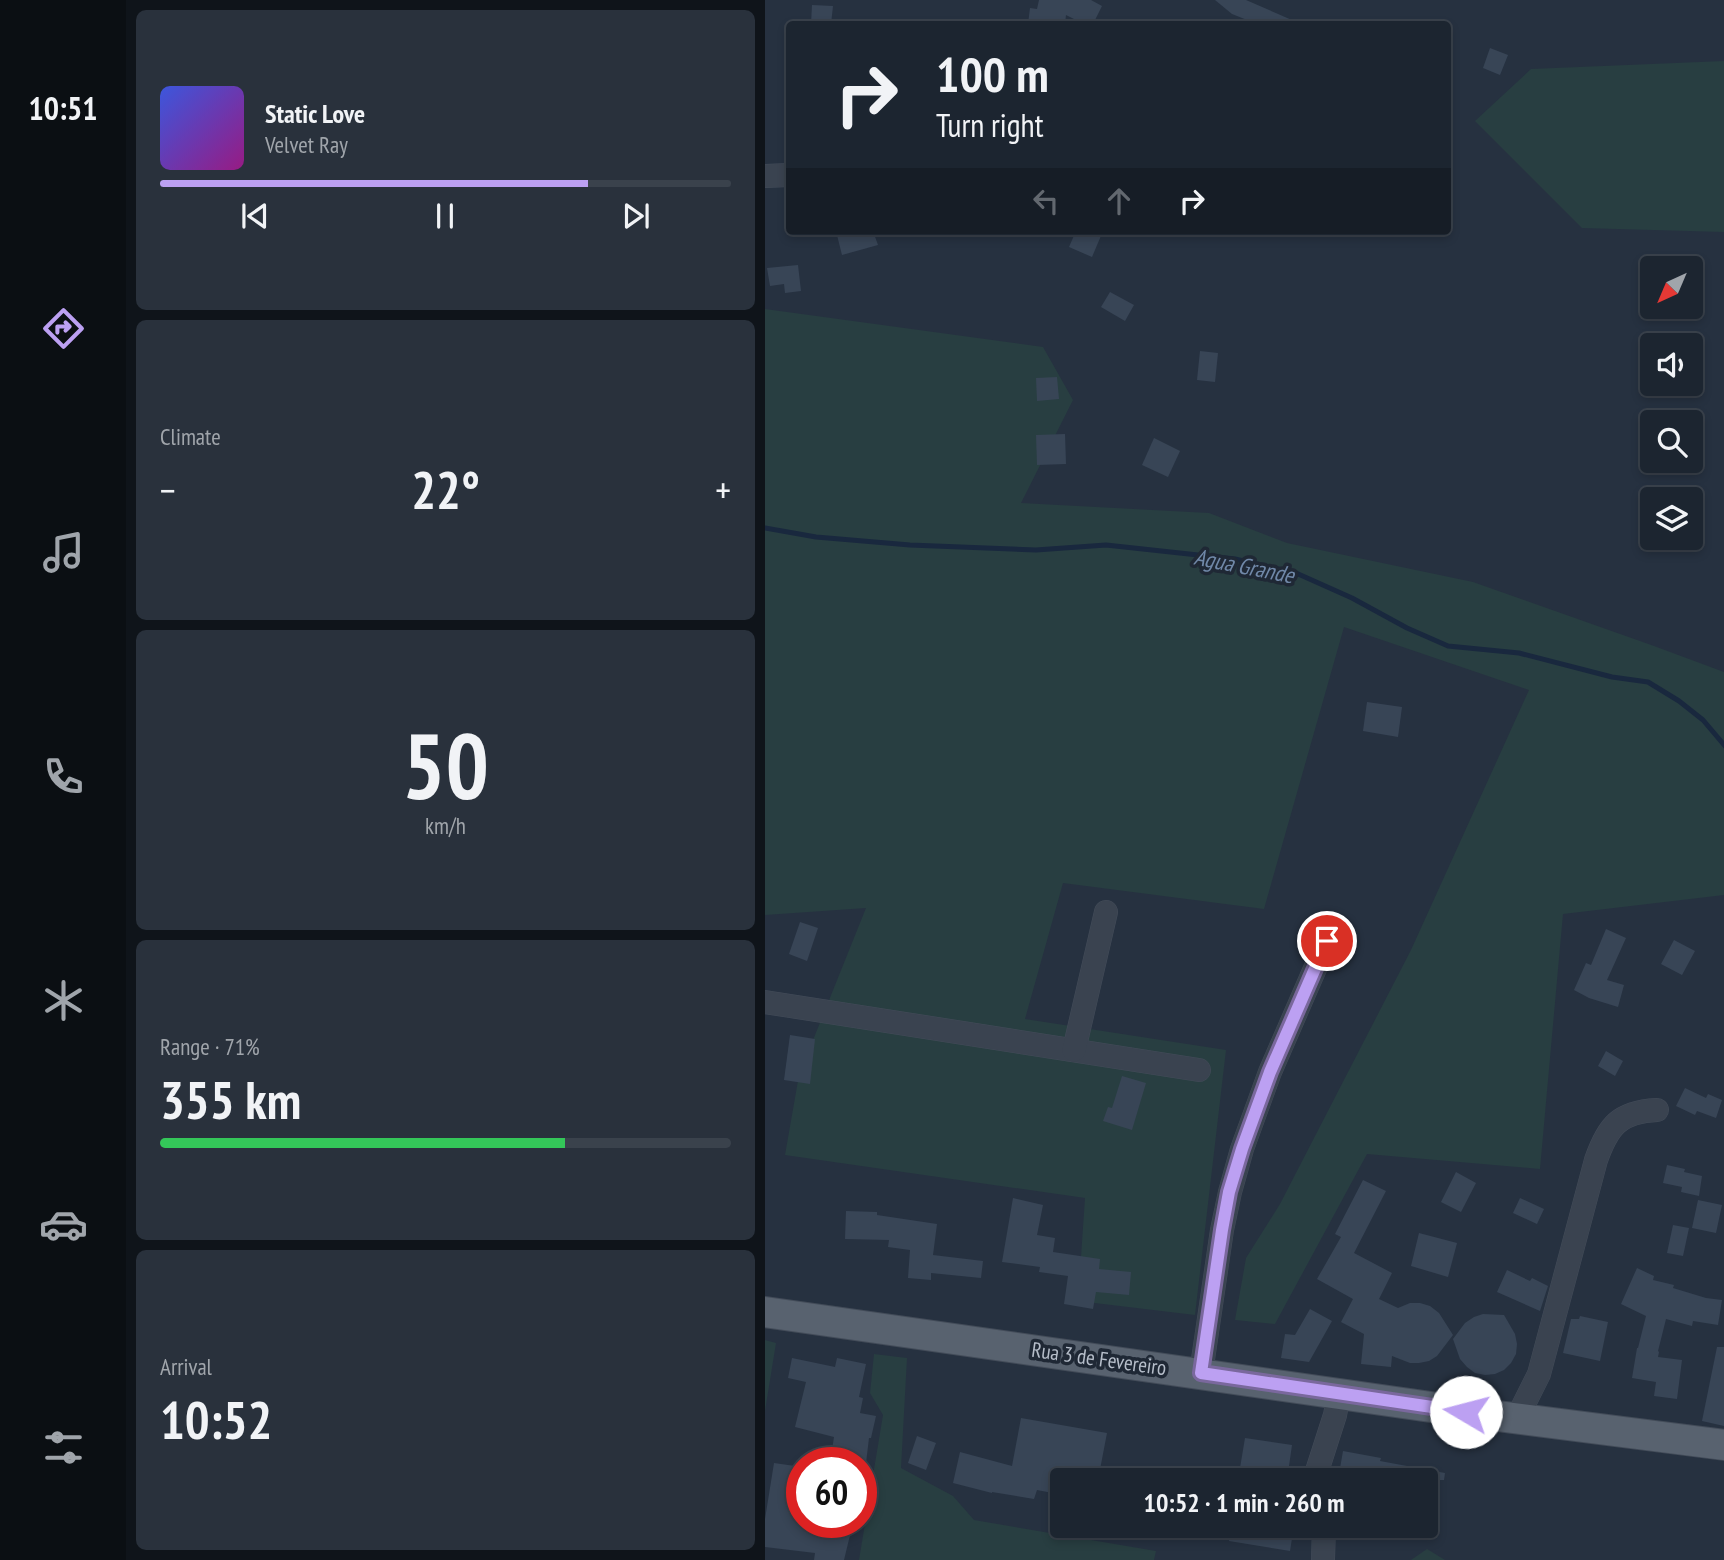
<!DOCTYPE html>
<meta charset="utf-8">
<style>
body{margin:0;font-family:"PT Sans Narrow",sans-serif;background:#29313c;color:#f1f3f6;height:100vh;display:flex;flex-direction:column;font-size:26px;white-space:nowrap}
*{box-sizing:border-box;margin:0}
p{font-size:23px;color:#a0a5ab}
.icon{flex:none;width:38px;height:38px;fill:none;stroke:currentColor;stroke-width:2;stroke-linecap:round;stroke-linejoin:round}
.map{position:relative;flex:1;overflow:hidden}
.side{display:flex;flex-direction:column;gap:10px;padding:10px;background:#0f141a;width:639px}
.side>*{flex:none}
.guide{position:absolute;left:21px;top:21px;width:665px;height:214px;border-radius:7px;box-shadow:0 4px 10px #0003,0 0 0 2px #3a424c;background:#1c2530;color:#f1f3f6;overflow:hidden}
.needle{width:46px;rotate:224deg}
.tools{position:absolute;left:875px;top:256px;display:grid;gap:14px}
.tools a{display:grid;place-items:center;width:63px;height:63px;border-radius:7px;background:#1c2530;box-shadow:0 4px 10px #0003,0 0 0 2px #3a424c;font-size:35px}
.speed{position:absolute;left:21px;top:1447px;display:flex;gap:14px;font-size:35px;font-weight:700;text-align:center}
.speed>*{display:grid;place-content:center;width:91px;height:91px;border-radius:50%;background:#1c2530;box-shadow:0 4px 10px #0003,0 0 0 2px #3a424c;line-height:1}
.speed .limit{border:10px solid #d22;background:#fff;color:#111}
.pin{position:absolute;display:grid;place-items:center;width:60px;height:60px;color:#fff;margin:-30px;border:4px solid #fff;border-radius:50%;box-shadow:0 2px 7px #0007}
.me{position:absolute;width:77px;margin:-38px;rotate:278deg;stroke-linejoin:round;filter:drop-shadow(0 0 5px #0008)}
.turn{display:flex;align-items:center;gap:24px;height:147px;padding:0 35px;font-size:32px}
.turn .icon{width:91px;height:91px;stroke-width:2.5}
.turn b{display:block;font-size:49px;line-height:60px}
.lanes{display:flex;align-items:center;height:66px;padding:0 35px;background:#0003;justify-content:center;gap:35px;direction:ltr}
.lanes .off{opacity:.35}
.big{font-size:52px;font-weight:600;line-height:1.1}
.side .widget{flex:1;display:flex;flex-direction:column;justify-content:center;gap:10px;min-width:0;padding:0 24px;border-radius:10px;background:#29313c}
.side .dial{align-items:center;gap:0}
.dial b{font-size:91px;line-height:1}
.song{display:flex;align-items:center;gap:21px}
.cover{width:84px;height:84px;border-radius:10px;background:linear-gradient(135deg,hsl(230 70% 55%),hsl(310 70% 35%))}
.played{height:7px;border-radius:4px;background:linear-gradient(90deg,#bca0f2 75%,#3a424c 75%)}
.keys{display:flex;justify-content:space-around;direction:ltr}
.heat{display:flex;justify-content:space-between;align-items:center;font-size:38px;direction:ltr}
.charge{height:10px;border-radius:5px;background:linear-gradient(90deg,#34c759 71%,#3a424c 0)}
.trip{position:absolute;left:285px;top:1468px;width:388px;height:70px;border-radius:7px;background:#1c2530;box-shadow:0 4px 10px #0003,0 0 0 2px #3a424c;font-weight:600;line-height:70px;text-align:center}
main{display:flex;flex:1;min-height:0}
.tabs{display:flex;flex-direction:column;width:126px;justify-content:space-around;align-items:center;background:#0b0f13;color:#a0a5ab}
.tabs .icon{width:49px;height:49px}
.tabs .current{color:#bca0f2}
.tabs b{font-size:32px;color:#f1f3f6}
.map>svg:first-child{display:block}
.green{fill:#283e41}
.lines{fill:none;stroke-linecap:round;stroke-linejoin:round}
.stream{stroke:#19283e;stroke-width:5}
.building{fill:#384556}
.minor-casing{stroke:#434c59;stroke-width:24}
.major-casing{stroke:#434c59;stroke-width:32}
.minor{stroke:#3a4350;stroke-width:23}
.major{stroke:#58626f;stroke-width:30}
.route-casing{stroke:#7a689d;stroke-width:18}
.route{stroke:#bca0f2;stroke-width:12}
.labels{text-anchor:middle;stroke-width:7;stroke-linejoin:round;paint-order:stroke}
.street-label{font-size:21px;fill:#b6beca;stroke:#1f2835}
.water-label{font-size:23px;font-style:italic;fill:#7088a8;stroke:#1f2835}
</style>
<main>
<nav class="tabs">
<b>10:51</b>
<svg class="icon current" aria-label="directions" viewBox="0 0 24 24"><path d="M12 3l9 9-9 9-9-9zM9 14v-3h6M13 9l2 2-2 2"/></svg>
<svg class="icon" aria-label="music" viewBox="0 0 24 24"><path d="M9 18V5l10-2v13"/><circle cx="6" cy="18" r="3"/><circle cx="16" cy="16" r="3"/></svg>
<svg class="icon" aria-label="phone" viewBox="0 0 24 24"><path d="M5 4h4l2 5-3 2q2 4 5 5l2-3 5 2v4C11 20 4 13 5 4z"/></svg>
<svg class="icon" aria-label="climate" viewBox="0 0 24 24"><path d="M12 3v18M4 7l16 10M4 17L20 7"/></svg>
<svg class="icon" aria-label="car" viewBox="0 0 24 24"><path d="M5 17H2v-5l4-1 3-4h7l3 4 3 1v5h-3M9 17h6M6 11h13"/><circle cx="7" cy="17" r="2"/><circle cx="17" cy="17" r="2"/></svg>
<svg class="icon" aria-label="filters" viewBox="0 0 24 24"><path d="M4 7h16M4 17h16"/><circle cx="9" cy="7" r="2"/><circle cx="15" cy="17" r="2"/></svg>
</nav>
<section class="side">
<div class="widget">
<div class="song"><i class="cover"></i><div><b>Static Love</b><p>Velvet Ray</p></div></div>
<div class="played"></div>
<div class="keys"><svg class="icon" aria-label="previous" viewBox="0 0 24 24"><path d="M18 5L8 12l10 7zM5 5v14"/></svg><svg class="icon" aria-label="pause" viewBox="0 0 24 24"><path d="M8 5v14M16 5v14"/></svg><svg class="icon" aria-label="next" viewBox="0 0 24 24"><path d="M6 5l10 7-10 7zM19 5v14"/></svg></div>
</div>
<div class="widget"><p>Climate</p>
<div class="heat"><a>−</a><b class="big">22°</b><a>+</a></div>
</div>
<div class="widget dial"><b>50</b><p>km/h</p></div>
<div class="widget"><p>Range · 71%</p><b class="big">355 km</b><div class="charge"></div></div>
<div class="widget"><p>Arrival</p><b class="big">10:52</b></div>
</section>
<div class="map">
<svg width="960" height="1560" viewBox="0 0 960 1560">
<rect width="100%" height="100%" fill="#263140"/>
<g class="green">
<path d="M 959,61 L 959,232 L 817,228 L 710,121 L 766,69 Z"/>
<path d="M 0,309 L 278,347 L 308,400 L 256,503 L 444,513 L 522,543 L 708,582 L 889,646 L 959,672 L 959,895 L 798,914 L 775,1169 L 602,1154 L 510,1324 L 470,1320 L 481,1258 L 515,1204 L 646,950 L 764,690 L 579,627 L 499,909 L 298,883 L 260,1019 L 461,1050 L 430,1315 L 313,1301 L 320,1198 L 20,1155 L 34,1075 L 101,908 L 0,915 Z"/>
<path d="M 0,1340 L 11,1343 L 0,1411 Z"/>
<path d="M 109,1354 L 142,1358 L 136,1468 L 188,1496 L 209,1520 L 391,1551 L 389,1560 L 94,1560 L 118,1415 L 105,1393 Z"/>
<path d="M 662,1549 L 680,1560 L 646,1560 Z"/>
</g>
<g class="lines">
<path class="stream" d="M 0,528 L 51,537 L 145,545 L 271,550 L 341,545 L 470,559 L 531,573 L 587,598 L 642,628 L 683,646 L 754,653 L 847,677 L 883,682 L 914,701 L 938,720 L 960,746"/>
</g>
<g class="building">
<path d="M 274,0 L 326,0 L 337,6 L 328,24 L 319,24 L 301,15 L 300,24 L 263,24 L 265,8 L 272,9 Z"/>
<path d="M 450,0 L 481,0 L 536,24 L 492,24 L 467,14 Z"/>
<path d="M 47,5 L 68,6 L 66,24 L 46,24 Z"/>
<path d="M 725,48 L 743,55 L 735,75 L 718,68 Z"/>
<path d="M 71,231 L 108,231 L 113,245 L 77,255 Z"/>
<path d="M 311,231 L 338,231 L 327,257 L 304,247 Z"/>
<path d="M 33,265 L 36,291 L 20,293 L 19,284 L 5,286 L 2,268 Z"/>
<path d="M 345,292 L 369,305 L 360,321 L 336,307 Z"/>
<path d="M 435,351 L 453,353 L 450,382 L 432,380 Z"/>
<path d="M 292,377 L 294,399 L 272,401 L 271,378 Z"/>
<path d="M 300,434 L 301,464 L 272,465 L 271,435 Z"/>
<path d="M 389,438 L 415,451 L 403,477 L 377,465 Z"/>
<path d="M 602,702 L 637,707 L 633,737 L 598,731 Z"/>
<path d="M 35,922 L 53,928 L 42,961 L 24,954 Z"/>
<path d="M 841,929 L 861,938 L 842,980 L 859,985 L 853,1007 L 824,998 L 809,990 L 821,963 L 826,965 Z"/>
<path d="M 909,940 L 930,951 L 917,975 L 896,964 Z"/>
<path d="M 25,1035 L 50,1039 L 45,1084 L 19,1080 Z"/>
<path d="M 841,1051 L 858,1061 L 850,1076 L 833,1066 Z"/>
<path d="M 357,1076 L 381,1083 L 367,1130 L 338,1121 L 343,1107 L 347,1108 Z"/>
<path d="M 920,1088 L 941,1098 L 943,1094 L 957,1100 L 951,1118 L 932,1111 L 930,1115 L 911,1106 Z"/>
<path d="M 902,1165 L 920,1169 L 919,1172 L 937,1176 L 934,1196 L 916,1192 L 917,1187 L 898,1183 Z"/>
<path d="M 691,1172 L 711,1183 L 696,1212 L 676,1202 Z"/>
<path d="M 598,1180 L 621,1191 L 589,1253 L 627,1273 L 614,1299 L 633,1308 L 645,1303 L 655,1303 L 665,1306 L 674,1313 L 688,1335 L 672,1356 L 664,1361 L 654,1363 L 645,1363 L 627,1356 L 626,1367 L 596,1364 L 599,1334 L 576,1322 L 588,1299 L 552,1279 L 576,1237 L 570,1234 Z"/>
<path d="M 248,1198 L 278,1205 L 272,1235 L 290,1238 L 288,1252 L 335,1259 L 334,1269 L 366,1272 L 364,1295 L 331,1292 L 328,1309 L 299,1304 L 303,1276 L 274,1272 L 275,1267 L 237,1262 Z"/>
<path d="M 755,1198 L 779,1209 L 772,1224 L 748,1213 Z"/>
<path d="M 933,1200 L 957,1205 L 951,1233 L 927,1228 Z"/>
<path d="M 81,1211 L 112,1212 L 112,1215 L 172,1224 L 168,1255 L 218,1261 L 216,1278 L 166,1273 L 166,1280 L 143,1278 L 145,1250 L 123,1247 L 124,1240 L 80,1239 Z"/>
<path d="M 908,1225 L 924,1228 L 918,1256 L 902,1253 Z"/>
<path d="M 654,1233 L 692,1243 L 683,1277 L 646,1266 Z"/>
<path d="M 872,1268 L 889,1276 L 888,1280 L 909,1285 L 908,1288 L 941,1298 L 957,1300 L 953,1325 L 928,1321 L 927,1326 L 901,1319 L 893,1351 L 894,1352 L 893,1357 L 917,1360 L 912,1399 L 889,1396 L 891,1382 L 867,1378 L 872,1348 L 873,1348 L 881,1316 L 856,1304 Z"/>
<path d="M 742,1270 L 765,1281 L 767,1278 L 783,1286 L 775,1311 L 732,1292 Z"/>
<path d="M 545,1309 L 567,1321 L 544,1362 L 516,1358 L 520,1334 L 530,1335 Z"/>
<path d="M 718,1314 L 739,1315 L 750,1334 L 752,1344 L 751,1354 L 746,1363 L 739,1370 L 730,1374 L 720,1375 L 710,1373 L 702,1367 L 695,1359 L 688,1339 L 700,1323 L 709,1317 Z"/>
<path d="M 815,1316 L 843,1322 L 835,1361 L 798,1353 L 806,1319 L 814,1319 Z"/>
<path d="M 952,1347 L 959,1347 L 959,1426 L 937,1421 Z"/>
<path d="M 27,1358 L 70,1367 L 72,1358 L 101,1364 L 94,1397 L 98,1398 L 95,1413 L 111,1416 L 106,1438 L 104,1438 L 101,1463 L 65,1463 L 69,1437 L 30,1427 L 41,1382 L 23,1378 Z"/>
<path d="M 256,1418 L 342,1433 L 333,1480 L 298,1480 L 298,1495 L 272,1490 L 269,1499 L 227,1492 L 227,1493 L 188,1483 L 195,1452 L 247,1466 Z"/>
<path d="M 152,1436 L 171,1443 L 161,1470 L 143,1463 Z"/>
<path d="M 480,1438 L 527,1445 L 522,1480 L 473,1480 Z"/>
<path d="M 578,1451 L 616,1458 L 615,1461 L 680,1473 L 679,1480 L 573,1480 Z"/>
<path d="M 9,1463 L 30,1466 L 26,1487 L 37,1489 L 37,1522 L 46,1522 L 63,1526 L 64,1522 L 86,1522 L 84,1530 L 86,1531 L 79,1560 L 49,1560 L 50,1553 L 0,1547 L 0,1519 Z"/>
<path d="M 466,1526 L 529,1526 L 525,1551 L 464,1541 Z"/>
</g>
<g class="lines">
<g class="minor-casing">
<g id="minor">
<path d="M 0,176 L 24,175"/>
<path d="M 0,1002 L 434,1070"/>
<path d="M 309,1050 L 341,912"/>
<path d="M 436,1373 L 457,1230 L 465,1192 L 477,1149 L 505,1072 L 562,941"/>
<path d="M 752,1418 L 774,1374 L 831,1160 C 843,1126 854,1112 892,1110"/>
<path d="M 552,1480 L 552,1471 L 570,1415 L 574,1394"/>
<path d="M 558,1560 L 559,1526"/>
</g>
</g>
<g class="major-casing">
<path id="major" d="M 0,1312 L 701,1412 L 960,1445"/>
</g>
<use href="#minor" class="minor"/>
<use href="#major" class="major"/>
</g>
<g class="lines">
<g class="route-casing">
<path id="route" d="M 562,941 L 505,1072 L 477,1149 L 464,1192 L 457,1230 L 436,1373 L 701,1412"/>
</g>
<use href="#route" class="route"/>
</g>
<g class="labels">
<g class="street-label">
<text transform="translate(334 1359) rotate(8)" y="7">Rua 3 de Fevereiro</text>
</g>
<g class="water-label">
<text transform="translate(479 566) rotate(11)" y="8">Agua Grande</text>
</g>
</g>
</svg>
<div class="tools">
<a><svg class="needle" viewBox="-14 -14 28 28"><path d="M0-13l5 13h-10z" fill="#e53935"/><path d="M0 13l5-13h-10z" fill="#a0a5ab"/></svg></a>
<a><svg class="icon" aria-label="sound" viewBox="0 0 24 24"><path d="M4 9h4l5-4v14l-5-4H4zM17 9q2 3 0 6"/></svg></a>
<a><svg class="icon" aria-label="search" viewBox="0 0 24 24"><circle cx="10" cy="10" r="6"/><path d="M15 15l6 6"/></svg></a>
<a><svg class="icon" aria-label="layers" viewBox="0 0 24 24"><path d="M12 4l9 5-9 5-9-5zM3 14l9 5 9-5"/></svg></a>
</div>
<div class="speed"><div class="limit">60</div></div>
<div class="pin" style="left:562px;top:941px;background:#d93025"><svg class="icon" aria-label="arrive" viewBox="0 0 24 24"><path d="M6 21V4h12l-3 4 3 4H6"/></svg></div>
<svg class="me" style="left:701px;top:1412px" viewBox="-20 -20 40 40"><circle r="19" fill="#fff"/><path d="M0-13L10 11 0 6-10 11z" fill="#bca0f2"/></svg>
<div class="trip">10:52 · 1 min · 260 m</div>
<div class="guide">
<div class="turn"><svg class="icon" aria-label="right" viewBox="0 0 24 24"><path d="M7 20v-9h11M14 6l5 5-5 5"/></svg><div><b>100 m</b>Turn right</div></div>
<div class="lanes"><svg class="icon off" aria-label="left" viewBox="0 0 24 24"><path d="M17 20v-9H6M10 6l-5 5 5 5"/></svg><svg class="icon off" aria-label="ahead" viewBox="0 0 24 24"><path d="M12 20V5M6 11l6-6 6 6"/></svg><svg class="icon" aria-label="right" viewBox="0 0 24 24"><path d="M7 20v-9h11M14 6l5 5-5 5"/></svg></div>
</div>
</div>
</main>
